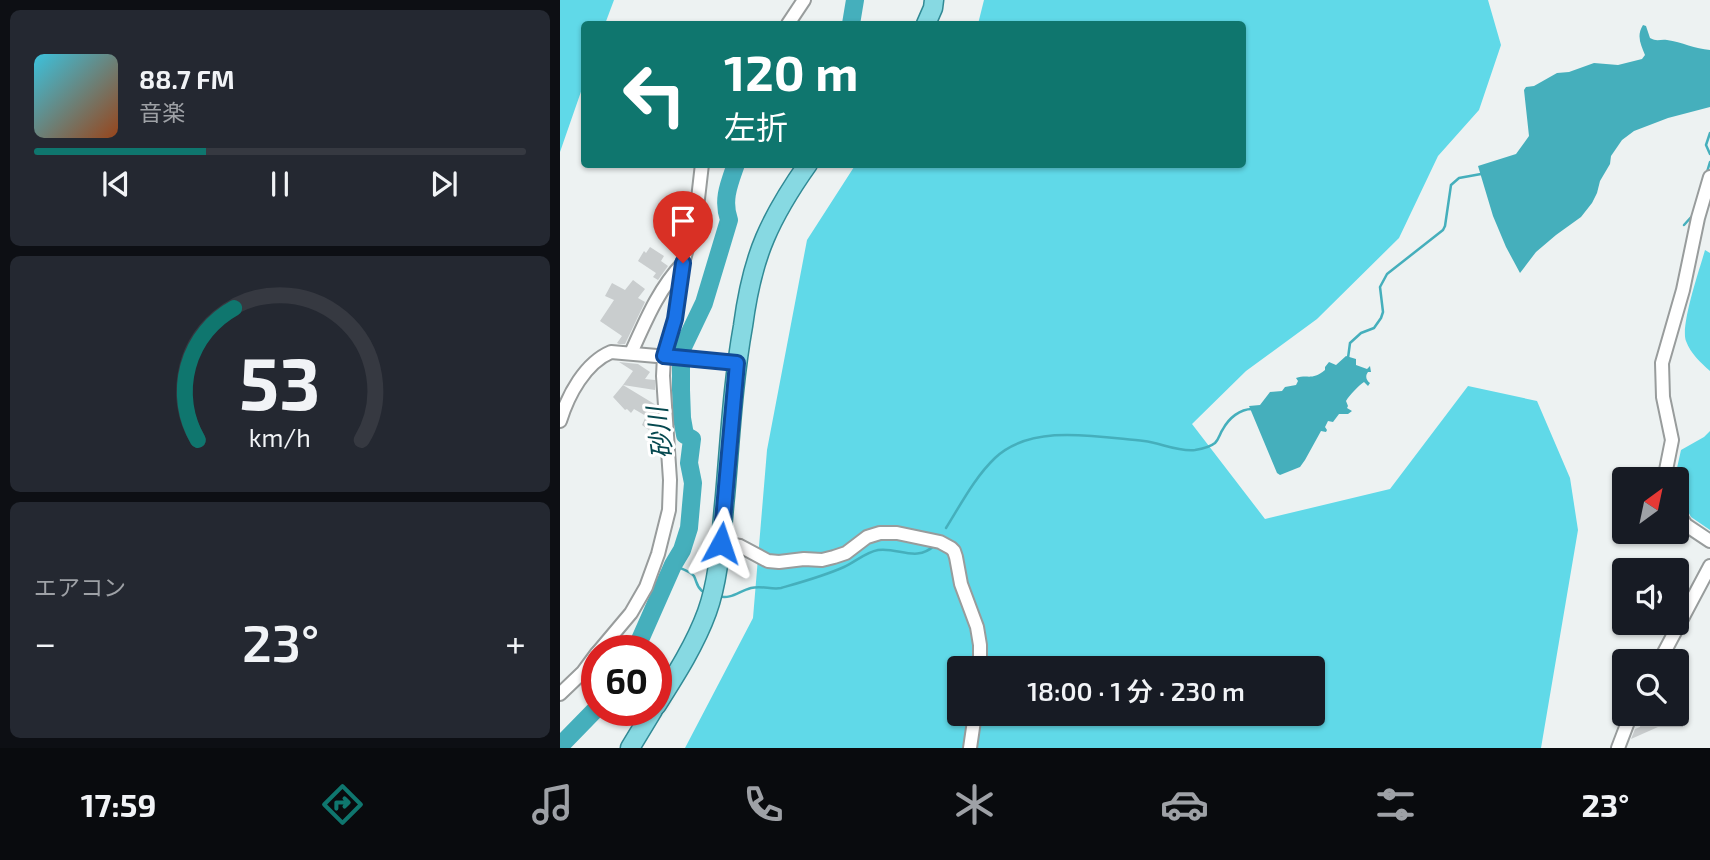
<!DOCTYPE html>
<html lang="ja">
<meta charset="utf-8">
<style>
body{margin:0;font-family:"Exo 2","Noto Sans JP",sans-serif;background:#242831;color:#f1f3f6;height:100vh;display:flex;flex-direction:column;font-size:26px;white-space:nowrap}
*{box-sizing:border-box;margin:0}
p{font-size:23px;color:#9ea1a6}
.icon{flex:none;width:38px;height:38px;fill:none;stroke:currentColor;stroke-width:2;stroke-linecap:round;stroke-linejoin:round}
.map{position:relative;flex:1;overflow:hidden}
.side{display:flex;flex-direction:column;gap:10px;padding:10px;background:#0d0f14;width:560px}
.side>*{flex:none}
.top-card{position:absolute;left:21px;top:21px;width:665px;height:147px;border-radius:7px;box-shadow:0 2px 5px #0004;background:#0f766e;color:#fff;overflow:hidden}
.needle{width:46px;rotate:33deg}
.tools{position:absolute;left:1052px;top:467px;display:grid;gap:14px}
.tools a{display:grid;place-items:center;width:77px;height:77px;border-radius:7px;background:#171b24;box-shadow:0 2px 5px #0004;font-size:35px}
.speed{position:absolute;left:21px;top:635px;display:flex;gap:14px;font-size:35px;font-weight:700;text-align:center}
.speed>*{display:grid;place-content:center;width:91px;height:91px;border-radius:50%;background:#171b24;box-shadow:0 2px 5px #0004;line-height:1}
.speed .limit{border:10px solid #d22;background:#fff;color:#111}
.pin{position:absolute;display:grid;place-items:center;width:60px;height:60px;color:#fff;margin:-72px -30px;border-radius:50% 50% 50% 0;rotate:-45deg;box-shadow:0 0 7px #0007}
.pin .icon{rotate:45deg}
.me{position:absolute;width:77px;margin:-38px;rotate:5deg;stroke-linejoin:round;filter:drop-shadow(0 0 5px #0008)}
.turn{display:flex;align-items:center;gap:24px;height:147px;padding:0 28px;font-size:32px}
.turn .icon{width:91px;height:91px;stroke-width:2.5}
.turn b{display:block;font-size:49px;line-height:60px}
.big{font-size:52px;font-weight:600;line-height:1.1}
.side .widget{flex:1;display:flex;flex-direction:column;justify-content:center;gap:10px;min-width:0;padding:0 24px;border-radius:10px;background:#242831}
.side .dial{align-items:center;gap:0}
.dial svg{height:182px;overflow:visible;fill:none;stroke:#363941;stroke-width:7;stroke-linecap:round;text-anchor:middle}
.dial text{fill:#f1f3f6;stroke:none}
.song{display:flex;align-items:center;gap:21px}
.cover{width:84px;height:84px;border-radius:10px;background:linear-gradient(135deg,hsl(190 70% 55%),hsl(20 70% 35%))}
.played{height:7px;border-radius:4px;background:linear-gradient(90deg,#0f766e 35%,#363941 35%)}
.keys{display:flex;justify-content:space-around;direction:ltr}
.heat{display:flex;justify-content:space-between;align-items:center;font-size:38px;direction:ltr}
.trip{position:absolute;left:387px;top:656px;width:378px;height:70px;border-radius:7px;background:#171b24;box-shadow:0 2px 5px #0004;font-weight:600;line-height:70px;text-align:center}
.menu{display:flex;height:112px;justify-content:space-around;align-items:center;background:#090b0e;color:#9ea1a6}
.menu .icon{width:49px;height:49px}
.menu .current{color:#0f766e}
.menu b{font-size:32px;color:#f1f3f6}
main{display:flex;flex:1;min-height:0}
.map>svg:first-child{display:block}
.green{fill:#60d9e8;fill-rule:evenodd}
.water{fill:#45afbc}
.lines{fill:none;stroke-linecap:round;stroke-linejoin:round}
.stream{stroke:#45afbc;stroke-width:2.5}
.river{stroke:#45afbc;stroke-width:18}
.building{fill:#c9cdce}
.street-casing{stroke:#989c9c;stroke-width:16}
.primary-casing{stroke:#318a95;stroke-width:21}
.street{stroke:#fff;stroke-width:12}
.primary{stroke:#87d9e2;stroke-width:18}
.route-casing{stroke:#114b97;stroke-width:18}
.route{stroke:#1a73e8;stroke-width:12}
.labels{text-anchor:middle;stroke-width:6;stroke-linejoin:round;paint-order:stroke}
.water-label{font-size:26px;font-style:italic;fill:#05484f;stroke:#fff}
</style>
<main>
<section class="side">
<div class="widget">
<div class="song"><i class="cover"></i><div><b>88.7 FM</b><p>音楽</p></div></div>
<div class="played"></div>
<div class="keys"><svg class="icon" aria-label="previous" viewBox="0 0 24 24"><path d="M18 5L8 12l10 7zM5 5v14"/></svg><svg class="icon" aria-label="pause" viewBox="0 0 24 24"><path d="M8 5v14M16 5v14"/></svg><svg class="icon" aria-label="next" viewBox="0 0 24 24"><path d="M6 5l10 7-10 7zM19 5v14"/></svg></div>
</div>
<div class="widget dial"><svg viewBox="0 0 100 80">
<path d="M14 69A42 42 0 1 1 86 69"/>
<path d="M14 69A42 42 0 0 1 30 11" stroke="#0f766e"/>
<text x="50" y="56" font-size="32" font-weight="700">53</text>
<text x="50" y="72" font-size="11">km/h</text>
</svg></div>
<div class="widget"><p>エアコン</p>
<div class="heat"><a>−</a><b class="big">23°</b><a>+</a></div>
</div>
</section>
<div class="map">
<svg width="1150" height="748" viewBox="0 0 1150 748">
<rect width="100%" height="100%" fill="#edf2f2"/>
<g class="green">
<path d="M 0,0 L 54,0 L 45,24 L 24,24 L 24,83 L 0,152 Z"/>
<path d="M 424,0 L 928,0 L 941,45 L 919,110 L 878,156 L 839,238 L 757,319 L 686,371 L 632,424 L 705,519 L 830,489 L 908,386 L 977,401 L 1010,478 L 1018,530 L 981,748 L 125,748 L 193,618 L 207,450 L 247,240 L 294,167 L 298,164 L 682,164 L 682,24 L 418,24 ZM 399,668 L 752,668 L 752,714 L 399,714 Z"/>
<path d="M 1145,250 L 1150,253 L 1150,371 C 1140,362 1131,354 1126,341 C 1120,326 1140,268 1145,250 Z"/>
<path d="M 1150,431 L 1150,530 L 1131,517 L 1118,493 L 1115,477 L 1121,450 L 1144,437 Z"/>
</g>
<g class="water">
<path d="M 1083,25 L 1086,26 L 1090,38 C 1097,42 1100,39 1107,40 C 1122,42 1135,49 1150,50 L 1150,107 L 1108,118 L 1074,131 L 1062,140 L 1051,156 L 1050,164 L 1040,181 L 1037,193 L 1032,203 L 1021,217 L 996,235 L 976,252 L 960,273 L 946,247 L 933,216 L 918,166 L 956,154 L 969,136 L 964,90 L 966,87 L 974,86 L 997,73 L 1009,72 L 1034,63 L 1058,65 L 1082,59 L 1085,55 C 1081,45 1076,36 1083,25 Z"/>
<path d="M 786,356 L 796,359 L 796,365 L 807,369 L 810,366 L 811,372 L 808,372 C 805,376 806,380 810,383 L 808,386 L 804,382 C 799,385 789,396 786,401 L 788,406 L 787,408 L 792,411 L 788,414 L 779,414 L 773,422 L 768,421 L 765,427 L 767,430 L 766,432 L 761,431 L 745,460 L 740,467 L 720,475 L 717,473 L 689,406 L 700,405 L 710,392 L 722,391 L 725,387 L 736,385 L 738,381 L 736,378 C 748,374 752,381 765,370 L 765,367 L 769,362 L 776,365 Z"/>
</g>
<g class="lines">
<g class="stream">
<path d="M 1150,133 L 1146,145 L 1150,154"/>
<path d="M 1147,172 L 1150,162"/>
<path d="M 1124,225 L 1133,215"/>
<path d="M 788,358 L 790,343 L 801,333 L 814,328 L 821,318 L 823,312 L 820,287 L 827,274 L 883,230 L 885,226 L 891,185 L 899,178 L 921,174"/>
<path d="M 1116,499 L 1122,509"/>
<path d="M 386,528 C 401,504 415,477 435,458 C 472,423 538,437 584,441 C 601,443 618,452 635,450 C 642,449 650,447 655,443 C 659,439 660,433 663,429 C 669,418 680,409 692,409"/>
<path d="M 113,565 C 119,568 130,571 134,576 C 137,582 136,586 142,591"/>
<path d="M 158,596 C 171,600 179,591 191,588 C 202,585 211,590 221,588 C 242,582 264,576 284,567 C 295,562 306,552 318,550 C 339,547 356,563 375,545"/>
</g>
<g class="river">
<path d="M 291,24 L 295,0"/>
<path d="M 75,651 L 113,565 L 122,550 L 129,528 L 133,483 L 129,463 L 132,439 L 125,435 L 122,418 L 121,390 L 121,363 L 123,347 L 144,303 L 169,220 C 162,200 169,184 176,164"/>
<path d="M 0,746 L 37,708"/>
</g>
</g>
<g class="building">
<path d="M 90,247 L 104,256 L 101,261 L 108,266 L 98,280 L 93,277 L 96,273 L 78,261 L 84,251 L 86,253 Z"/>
<path d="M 73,280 L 85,289 L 78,298 L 85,302 L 65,344 L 59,344 L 57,343 L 62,336 L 40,321 L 54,300 L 45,296 L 52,283 L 65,290 Z"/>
<path d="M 59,362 L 78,364 L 90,372 L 85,379 L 95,380 L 95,390 L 63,385 L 73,371 Z"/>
<path d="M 63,385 L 96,405 L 97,417 L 89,430 L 82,425 L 86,416 L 74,409 L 71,413 L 67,409 L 65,410 L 53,397 Z"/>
<path d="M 1082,714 L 1123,714 L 1123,727 L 1098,727 L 1071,739 L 1075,729 L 1080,727 Z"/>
</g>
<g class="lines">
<g class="street-casing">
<g id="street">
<path d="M 228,24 L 244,0"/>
<path d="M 71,353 C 86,320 98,290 123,263"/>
<path d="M 0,421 C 8,395 25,363 51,352 L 177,363"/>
<path d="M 1104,480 L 1112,440 L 1103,397 L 1102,363 L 1123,290 L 1138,218 L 1150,177"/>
<path d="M 1116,511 L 1126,525 L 1150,541"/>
<path d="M 161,543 L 180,546 L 208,561 L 219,562 L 244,559 L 262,560 L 274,557 L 286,553 L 307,537 L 320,533 L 337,533 L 380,542 L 391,548 L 394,551 L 396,557 L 401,584 L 417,627 L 420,645 L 420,668"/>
<path d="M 39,651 L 71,613 L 86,587 L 98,554 L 109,510 L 110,480 L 103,376 L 104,356 L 115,319 L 123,263 L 136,216 L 142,164"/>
<path d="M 1099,662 L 1150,566"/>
<path d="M 0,694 L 23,672 L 37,653"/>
<path d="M 410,748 L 415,714"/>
<path d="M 1058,748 L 1071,714"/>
</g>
</g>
<g class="primary-casing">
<g id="primary">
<path d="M 366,24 L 373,8 L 374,0"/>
<path d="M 96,706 C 115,676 135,645 147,612 C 160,576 161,534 165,496 C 170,439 173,382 183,326 C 187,296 193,266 205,238 C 216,212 231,188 248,164"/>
<path d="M 70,748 L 93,710"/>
</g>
</g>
<use href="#street" class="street"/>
<use href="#primary" class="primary"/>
</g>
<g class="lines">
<g class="route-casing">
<path id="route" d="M 123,263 L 115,319 L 104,356 L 177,363 L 161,543"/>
</g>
<use href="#route" class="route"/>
</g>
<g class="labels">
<g class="water-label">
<text transform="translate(100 433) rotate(-97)" y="9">砂川</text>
</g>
</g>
</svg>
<div class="tools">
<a><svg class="needle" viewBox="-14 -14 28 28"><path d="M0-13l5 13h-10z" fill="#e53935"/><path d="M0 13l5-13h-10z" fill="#9ea1a6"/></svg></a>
<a><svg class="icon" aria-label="sound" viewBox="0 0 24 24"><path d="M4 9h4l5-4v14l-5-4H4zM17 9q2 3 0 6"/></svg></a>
<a><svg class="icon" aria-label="search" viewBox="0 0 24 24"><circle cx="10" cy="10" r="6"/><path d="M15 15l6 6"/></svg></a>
</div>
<div class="speed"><div class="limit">60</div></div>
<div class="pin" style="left:123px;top:263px;background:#d93025"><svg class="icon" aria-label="arrive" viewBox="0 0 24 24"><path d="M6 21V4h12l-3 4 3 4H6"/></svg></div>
<svg class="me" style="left:161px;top:543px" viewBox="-20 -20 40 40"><path d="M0-17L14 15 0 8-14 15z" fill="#1a73e8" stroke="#fff" stroke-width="4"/></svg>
<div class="trip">18:00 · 1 分 · 230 m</div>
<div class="top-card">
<div class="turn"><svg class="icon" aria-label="left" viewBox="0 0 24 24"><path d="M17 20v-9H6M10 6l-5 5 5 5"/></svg><div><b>120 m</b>左折</div></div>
</div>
</div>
</main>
<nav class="menu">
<b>17:59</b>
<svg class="icon current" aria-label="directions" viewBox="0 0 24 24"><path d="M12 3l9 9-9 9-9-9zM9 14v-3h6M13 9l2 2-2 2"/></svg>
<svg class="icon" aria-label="music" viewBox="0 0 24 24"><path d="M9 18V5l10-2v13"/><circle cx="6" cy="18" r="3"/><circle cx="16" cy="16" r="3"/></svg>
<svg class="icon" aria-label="phone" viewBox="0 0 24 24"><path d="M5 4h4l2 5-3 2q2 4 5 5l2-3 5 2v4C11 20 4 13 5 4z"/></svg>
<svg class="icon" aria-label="climate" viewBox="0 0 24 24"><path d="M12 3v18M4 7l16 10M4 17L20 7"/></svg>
<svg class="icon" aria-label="car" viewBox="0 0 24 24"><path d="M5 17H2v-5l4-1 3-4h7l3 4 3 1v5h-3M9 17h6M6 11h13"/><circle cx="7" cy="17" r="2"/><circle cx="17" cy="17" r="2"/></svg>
<svg class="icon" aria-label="filters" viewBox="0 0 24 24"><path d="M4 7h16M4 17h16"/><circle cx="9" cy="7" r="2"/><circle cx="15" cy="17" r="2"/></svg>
<b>23°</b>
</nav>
